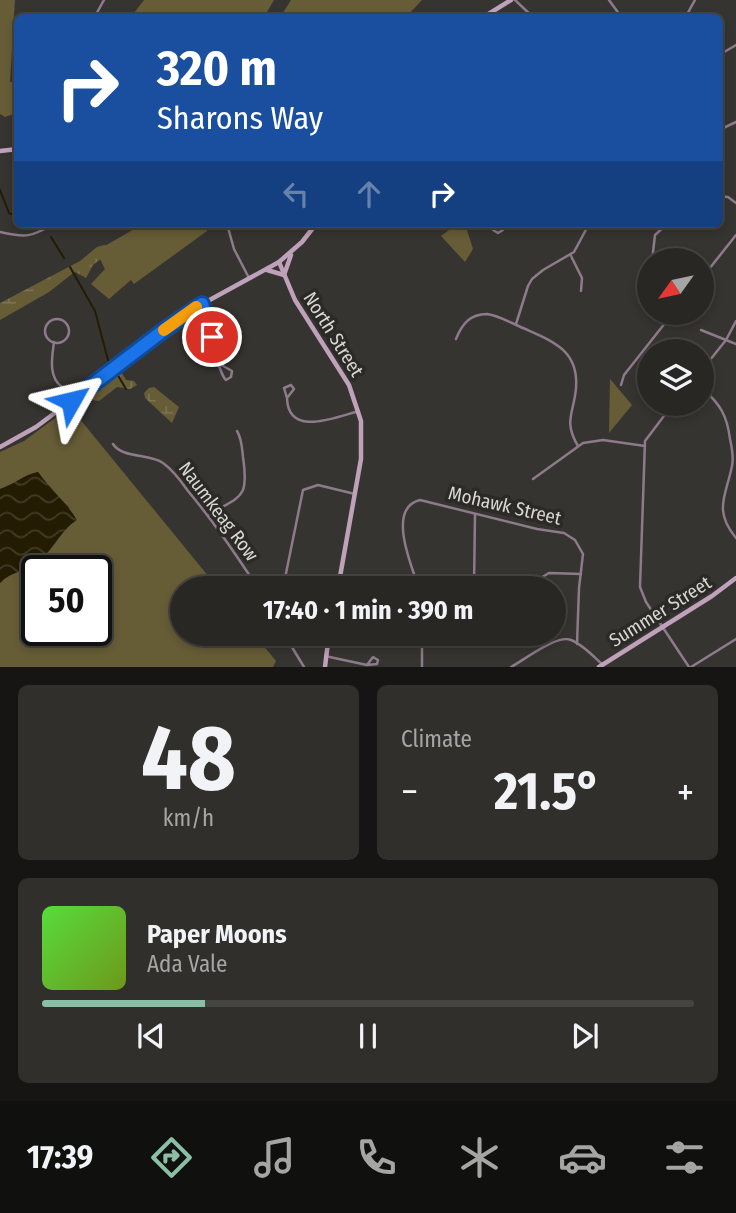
<!DOCTYPE html>
<meta charset="utf-8">
<style>
body{margin:0;font-family:"Fira Sans Condensed",sans-serif;background:#302f2c;color:#f1f3f6;height:100vh;display:flex;flex-direction:column;font-size:26px;white-space:nowrap}
*{box-sizing:border-box;margin:0}
p{font-size:23px;color:#a5a5a6}
.icon{flex:none;width:38px;height:38px;fill:none;stroke:currentColor;stroke-width:2;stroke-linecap:round;stroke-linejoin:round}
.map{position:relative;height:667px;overflow:hidden}
.drawer{display:flex;flex-direction:column;gap:18px;padding:18px;background:#161514;flex:1}
.drawer>*{flex:none}
.guide{position:absolute;left:14px;top:14px;width:709px;height:214px;border-radius:10px;box-shadow:0 4px 10px #0003,0 0 0 2px #444441;background:#1a4fa0;color:#fff;overflow:hidden}
.needle{width:46px;rotate:237deg}
.tools{position:absolute;left:637px;top:248px;display:grid;gap:14px}
.tools a{display:grid;place-items:center;width:77px;height:77px;border-radius:50%;background:#282724;box-shadow:0 4px 10px #0003,0 0 0 2px #444441;font-size:35px}
.speed{position:absolute;left:21px;top:555px;display:flex;gap:14px;font-size:35px;font-weight:700;text-align:center}
.speed>*{display:grid;place-content:center;width:91px;height:91px;border-radius:50%;background:#282724;box-shadow:0 4px 10px #0003,0 0 0 2px #444441;line-height:1}
.speed .limit{border:4px solid #111;border-radius:10px;background:#fff;color:#111}
.pin{position:absolute;display:grid;place-items:center;width:60px;height:60px;color:#fff;margin:-30px;border:4px solid #fff;border-radius:50%;box-shadow:0 2px 7px #0007}
.me{position:absolute;width:77px;margin:-38px;rotate:53deg;stroke-linejoin:round;filter:drop-shadow(0 0 5px #0008)}
.turn{display:flex;align-items:center;gap:24px;height:147px;padding:0 28px;font-size:32px}
.turn .icon{width:91px;height:91px;stroke-width:2.5}
.turn b{display:block;font-size:49px;line-height:60px}
.lanes{display:flex;align-items:center;height:66px;padding:0 28px;background:#0003;justify-content:center;gap:35px;direction:ltr}
.lanes .off{opacity:.35}
.big{font-size:52px;font-weight:700;line-height:1.1}
.drawer .tile{flex:1;display:flex;flex-direction:column;justify-content:center;gap:10px;min-width:0;padding:0 24px;border-radius:10px;background:#302f2c}
.drawer .dial{align-items:center;gap:0}
.dial b{font-size:91px;line-height:1}
.song{display:flex;align-items:center;gap:21px}
.cover{width:84px;height:84px;border-radius:10px;background:linear-gradient(135deg,hsl(110 70% 55%),hsl(80 70% 35%))}
.played{height:7px;border-radius:4px;background:linear-gradient(90deg,#8abfa5 25%,#444441 25%)}
.keys{display:flex;justify-content:space-around;direction:ltr}
.heat{display:flex;justify-content:space-between;align-items:center;font-size:38px;direction:ltr}
.drawer .tiles{flex:1;display:grid;gap:18px;grid-template-columns:1fr 1fr}
.tile:last-child{grid-column:span 2}
.trip{position:absolute;left:170px;top:576px;width:396px;height:70px;border-radius:35px;background:#282724;box-shadow:0 4px 10px #0003,0 0 0 2px #444441;font-weight:700;line-height:70px;text-align:center}
.menu{display:flex;height:112px;justify-content:space-around;align-items:center;background:#10100e;color:#a5a5a6}
.menu .icon{width:49px;height:49px}
.menu .active{color:#8abfa5}
.menu b{font-size:32px;color:#f1f3f6}
.map>svg:first-child{display:block}
.wetland{fill:url(#wetland-marsh)}
.green{fill:#665c36;fill-rule:evenodd}
.water{fill:url(#water-waves)}
.lines{fill:none;stroke-linecap:round;stroke-linejoin:round}
.stream{stroke:#231c03;stroke-width:2}
.street{stroke:#8d7a8a;stroke-width:2.5}
.secondary{stroke:#bfa1ba;stroke-width:4.5}
.route-casing{stroke:#114b97;stroke-width:18}
.route{stroke:#1a73e8;stroke-width:12}
.slow{stroke:#f59e0b;stroke-width:12}
.labels{text-anchor:middle;stroke-width:7;stroke-linejoin:round;paint-order:stroke}
.street-label{font-size:19px;fill:#d7d7d4;stroke:#2c2a26}
</style>
<div class="map">
<svg width="736" height="667" viewBox="0 0 736 667">
<defs>
<pattern id="wetland-marsh" width="20" height="14" patternUnits="userSpaceOnUse" patternTransform="scale(1.75)"><rect width="20" height="14" fill="#665c36"/><path d="M1 5h8M5 5V1M11 12h8M15 12V8" fill="none" stroke="#7b7352"/></pattern>
<pattern id="water-waves" width="16" height="10" patternUnits="userSpaceOnUse" patternTransform="scale(1.75)"><rect width="16" height="10" fill="#231c03"/><path d="M0 5q4-4 8 0t8 0" fill="none" stroke="#423c27"/></pattern>
</defs>
<rect width="100%" height="100%" fill="#363430"/>
<g class="wetland">
<path d="M 104,245 L 107,245 L 106,255 L 93,265 L 86,278 L 75,272 L 72,274 L 49,292 L 0,320 L 0,303 L 80,261 L 97,247 Z"/>
<path d="M 118,372 L 122,373 L 126,380 L 134,381 L 137,385 L 130,389 L 117,387 L 99,401 L 86,399 L 88,392 Z"/>
<path d="M 154,387 L 179,407 L 172,423 L 145,398 L 144,393 L 149,388 Z"/>
</g>
<g class="green">
<path d="M 0,0 L 15,0 L 10,82 L 17,82 L 17,113 L 5,117 L 0,114 Z"/>
<path d="M 144,0 L 274,0 L 264,17 L 131,17 Z"/>
<path d="M 291,0 L 422,0 L 406,17 L 281,16 Z"/>
<path d="M 143,224 L 206,224 L 207,231 L 134,284 L 131,280 L 109,299 L 91,284 L 105,269 L 96,251 Z"/>
<path d="M 457,224 L 465,224 L 473,249 L 465,262 L 441,236 Z"/>
<path d="M 610,379 L 632,405 L 609,433 Z"/>
<path d="M 70,407 L 218,588 L 182,588 L 182,634 L 254,634 L 276,661 L 273,667 L 0,667 L 0,583 C 10,572 22,572 34,565 C 50,554 58,537 71,523 L 69,507 L 53,492 L 38,472 L 0,489 L 0,452 L 24,441 ZM 37,570 L 96,570 L 96,630 L 37,630 Z"/>
</g>
<path class="water" d="M 38,472 C 50,489 66,502 77,520 C 59,531 52,553 34,565 C 23,572 10,572 0,583 L 0,489 C 14,485 24,474 38,472 Z"/>
<g class="lines">
<g class="stream">
<path d="M 0,190 L 9,213 L 18,217"/>
<path d="M 51,237 L 64,258"/>
<path d="M 70,267 L 95,311 L 108,360 L 112,365"/>
<path d="M 116,372 L 126,389"/>
</g>
<g class="street">
<path d="M 515,0 L 534,18"/>
<path d="M 609,0 L 622,18"/>
<path d="M 94,18 L 104,0"/>
<path d="M 685,18 L 695,0"/>
<path d="M 719,55 L 736,45"/>
<path d="M 719,130 L 736,122"/>
<path d="M 719,196 L 728,197 L 736,203"/>
<path d="M 227,224 L 234,249 L 249,278"/>
<path d="M 495,224 L 493,230 L 498,233 L 503,230 L 502,224"/>
<path d="M 0,232 C 26,238 31,237 54,224"/>
<path d="M 571,256 L 582,278 L 581,291"/>
<path d="M 652,261 L 655,235 L 667,224"/>
<path d="M 702,278 L 736,235"/>
<path d="M 202,304 C 207,318 218,374 226,380 L 231,377 L 232,371 L 218,363"/>
<circle cx="57" cy="331" r="12"/>
<path d="M 736,321 L 726,340 L 736,344"/>
<path d="M 516,324 L 528,286 L 532,279 L 543,270 L 574,252 L 589,224"/>
<path d="M 701,330 L 726,340 L 702,370"/>
<path d="M 456,339 C 462,324 470,314 487,314 C 500,316 511,323 523,328 C 552,341 579,350 576,388 C 574,413 563,421 578,446"/>
<path d="M 54,342 C 52,357 48,377 62,387 C 67,390 72,392 76,397"/>
<path d="M 621,385 L 624,375 L 673,313"/>
<path d="M 702,388 C 720,404 727,415 730,439 C 732,448 734,457 732,466 C 726,496 713,510 736,538"/>
<path d="M 287,398 L 284,388 L 291,385 L 294,389 L 287,398 C 288,438 336,417 359,411"/>
<path d="M 673,404 L 645,441 L 640,587 L 646,602 L 689,667"/>
<path d="M 113,444 C 123,459 149,453 163,463 C 173,470 181,481 188,491 C 214,522 236,555 258,588"/>
<path d="M 533,479 L 583,443 L 603,440 L 645,446"/>
<path d="M 208,515 C 242,495 249,499 243,457 C 242,448 242,439 237,431"/>
<path d="M 283,588 L 303,490 L 318,485 L 355,494"/>
<path d="M 419,588 C 412,567 386,508 420,500 L 537,529 L 564,533 L 575,540 L 583,554 L 579,588 L 577,644"/>
<path d="M 474,588 L 475,514"/>
<path d="M 524,588 L 549,573 L 581,574"/>
<path d="M 284,634 L 304,667"/>
<path d="M 422,634 L 422,667"/>
<path d="M 421,642 C 437,642 454,644 467,634"/>
<path d="M 325,656 L 367,665 L 377,664 L 378,660 L 373,657 L 367,665"/>
<path d="M 511,667 C 524,660 557,634 571,640 C 582,644 593,656 602,664"/>
<path d="M 691,667 L 736,639"/>
</g>
<g class="secondary">
<path d="M 482,18 L 511,0"/>
<path d="M 0,151 L 18,149"/>
<path d="M 279,262 L 295,300 L 349,385 L 361,421 L 361,459 L 338,588"/>
<path d="M 267,270 L 284,275 L 291,255"/>
<path d="M 0,447 L 36,427 L 195,308 L 279,262 L 302,242 L 316,224"/>
<path d="M 325,667 L 329,634"/>
<path d="M 599,667 L 712,596 L 736,578"/>
</g>
</g>
<g class="lines">
<g class="route-casing">
<path id="route" d="M 71,401 L 164,330 L 202,304 L 212,337"/>
</g>
<use href="#route" class="route"/>
<path class="slow" d="M 164,330 L 196,307"/>
</g>
<g class="labels">
<g class="street-label">
<text transform="translate(334 334) rotate(58)" y="7">North Street</text>
<text transform="translate(505 505) rotate(13)" y="7">Mohawk Street</text>
<text transform="translate(219 511) rotate(53)" y="7">Naumkeag Row</text>
<text transform="translate(660 611) rotate(-32)" y="7">Summer Street</text>
</g>
</g>
</svg>
<div class="tools">
<a><svg class="needle" viewBox="-14 -14 28 28"><path d="M0-13l5 13h-10z" fill="#e53935"/><path d="M0 13l5-13h-10z" fill="#a5a5a6"/></svg></a>
<a><svg class="icon" aria-label="layers" viewBox="0 0 24 24"><path d="M12 4l9 5-9 5-9-5zM3 14l9 5 9-5"/></svg></a>
</div>
<div class="speed"><div class="limit">50</div></div>
<div class="pin" style="left:212px;top:337px;background:#d93025"><svg class="icon" aria-label="arrive" viewBox="0 0 24 24"><path d="M6 21V4h12l-3 4 3 4H6"/></svg></div>
<svg class="me" style="left:71px;top:401px" viewBox="-20 -20 40 40"><path d="M0-17L14 15 0 8-14 15z" fill="#1a73e8" stroke="#fff" stroke-width="4"/></svg>
<div class="trip">17:40 · 1 min · 390 m</div>
<div class="guide">
<div class="turn"><svg class="icon" aria-label="right" viewBox="0 0 24 24"><path d="M7 20v-9h11M14 6l5 5-5 5"/></svg><div><b>320 m</b>Sharons Way</div></div>
<div class="lanes"><svg class="icon off" aria-label="left" viewBox="0 0 24 24"><path d="M17 20v-9H6M10 6l-5 5 5 5"/></svg><svg class="icon off" aria-label="ahead" viewBox="0 0 24 24"><path d="M12 20V5M6 11l6-6 6 6"/></svg><svg class="icon" aria-label="right" viewBox="0 0 24 24"><path d="M7 20v-9h11M14 6l5 5-5 5"/></svg></div>
</div>
</div>
<section class="drawer">
<div class="tiles">
<div class="tile dial"><b>48</b><p>km/h</p></div>
<div class="tile"><p>Climate</p>
<div class="heat"><a>−</a><b class="big">21.5°</b><a>+</a></div>
</div>
<div class="tile">
<div class="song"><i class="cover"></i><div><b>Paper Moons</b><p>Ada Vale</p></div></div>
<div class="played"></div>
<div class="keys"><svg class="icon" aria-label="previous" viewBox="0 0 24 24"><path d="M18 5L8 12l10 7zM5 5v14"/></svg><svg class="icon" aria-label="pause" viewBox="0 0 24 24"><path d="M8 5v14M16 5v14"/></svg><svg class="icon" aria-label="next" viewBox="0 0 24 24"><path d="M6 5l10 7-10 7zM19 5v14"/></svg></div>
</div>
</div>
</section>
<nav class="menu">
<b>17:39</b>
<svg class="icon active" aria-label="directions" viewBox="0 0 24 24"><path d="M12 3l9 9-9 9-9-9zM9 14v-3h6M13 9l2 2-2 2"/></svg>
<svg class="icon" aria-label="music" viewBox="0 0 24 24"><path d="M9 18V5l10-2v13"/><circle cx="6" cy="18" r="3"/><circle cx="16" cy="16" r="3"/></svg>
<svg class="icon" aria-label="phone" viewBox="0 0 24 24"><path d="M5 4h4l2 5-3 2q2 4 5 5l2-3 5 2v4C11 20 4 13 5 4z"/></svg>
<svg class="icon" aria-label="climate" viewBox="0 0 24 24"><path d="M12 3v18M4 7l16 10M4 17L20 7"/></svg>
<svg class="icon" aria-label="car" viewBox="0 0 24 24"><path d="M5 17H2v-5l4-1 3-4h7l3 4 3 1v5h-3M9 17h6M6 11h13"/><circle cx="7" cy="17" r="2"/><circle cx="17" cy="17" r="2"/></svg>
<svg class="icon" aria-label="filters" viewBox="0 0 24 24"><path d="M4 7h16M4 17h16"/><circle cx="9" cy="7" r="2"/><circle cx="15" cy="17" r="2"/></svg>
</nav>
